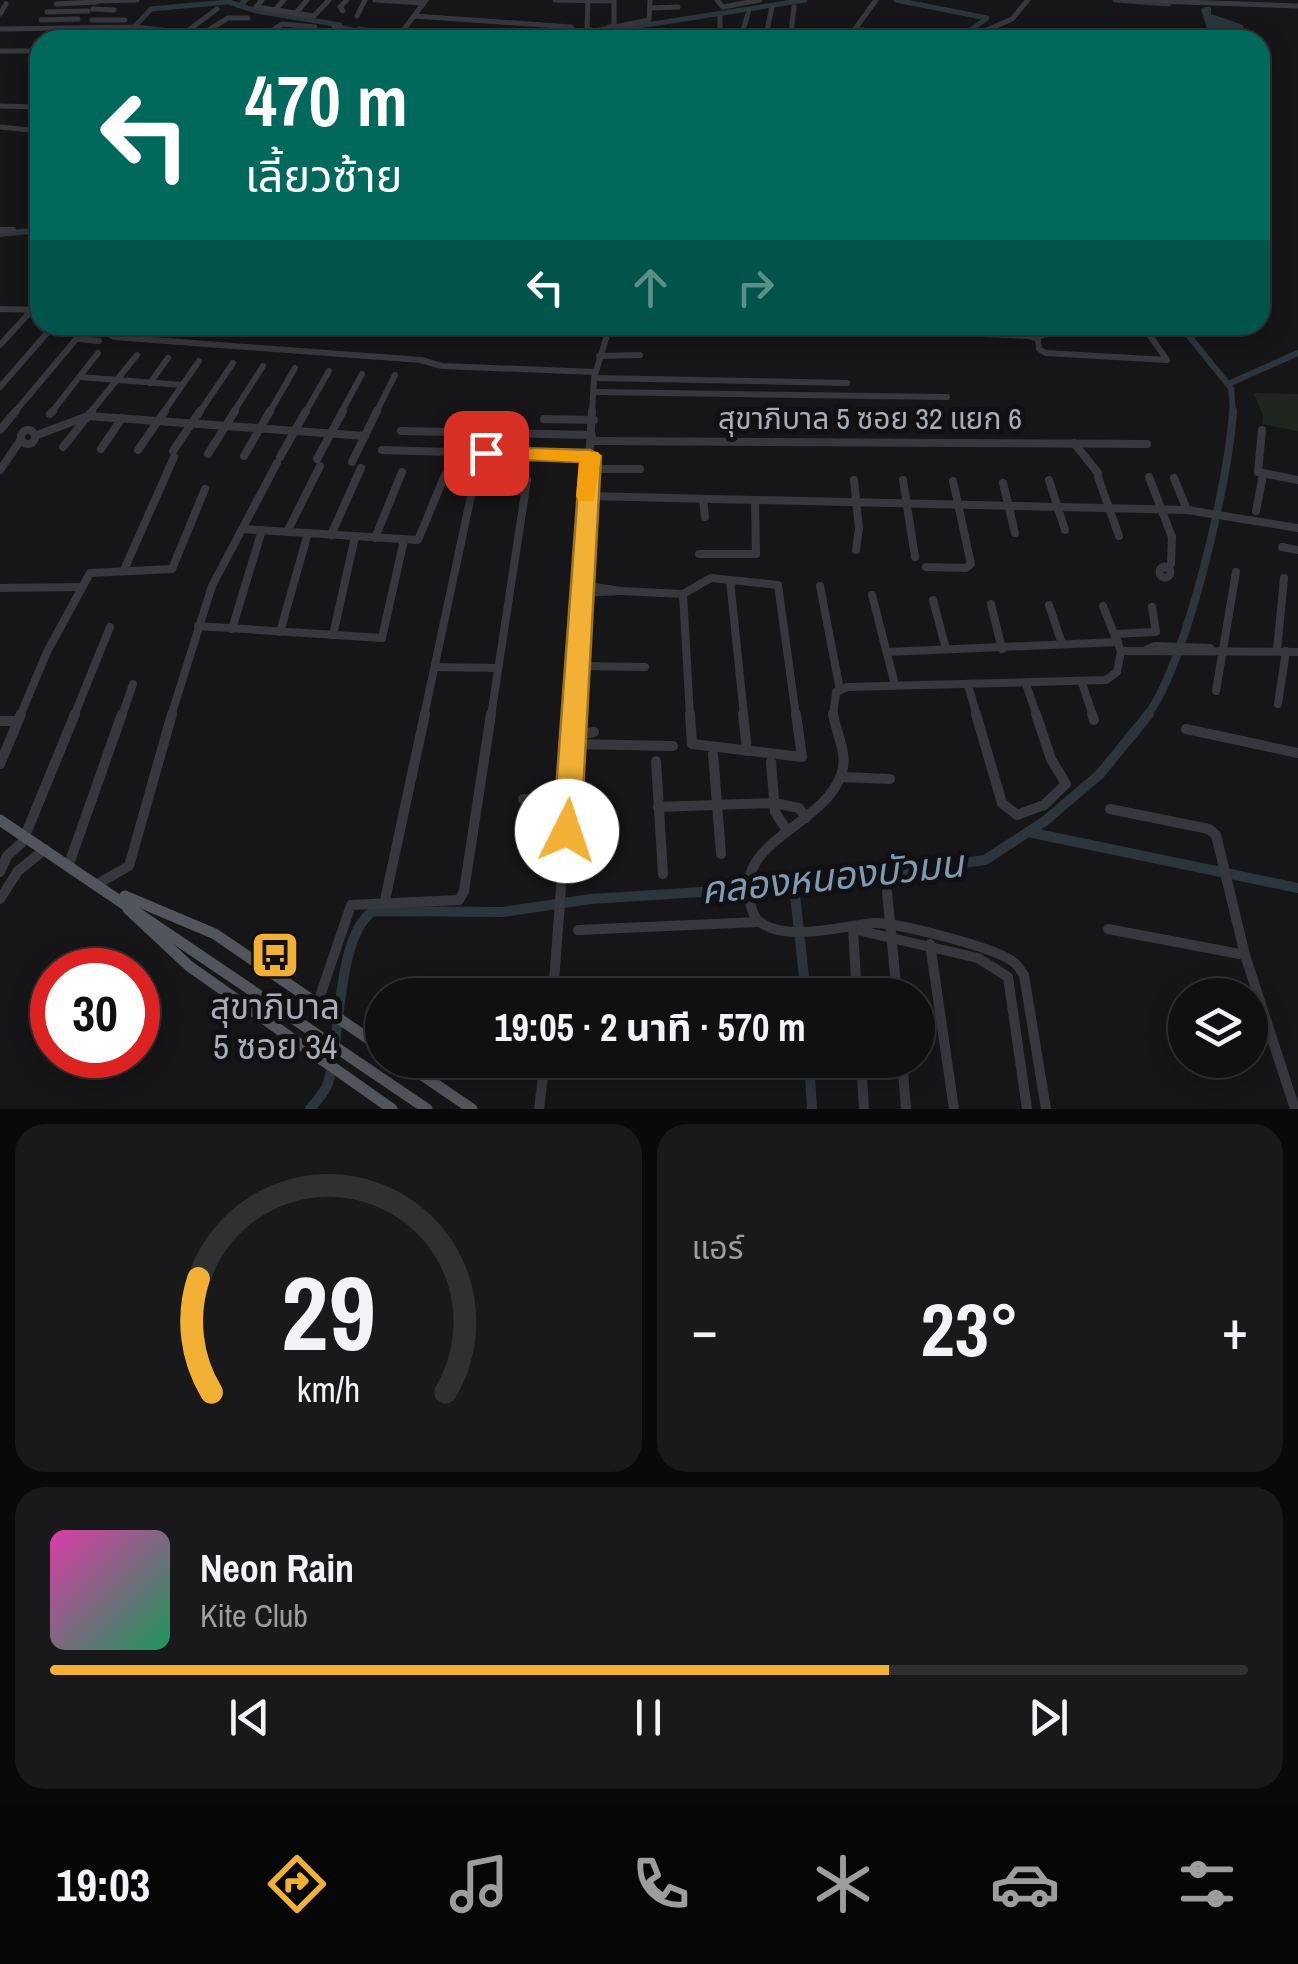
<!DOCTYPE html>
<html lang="th">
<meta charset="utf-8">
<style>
body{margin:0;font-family:"Archivo Narrow","Noto Sans Thai",sans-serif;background:#19191b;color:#f1f3f6;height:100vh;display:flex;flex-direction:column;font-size:38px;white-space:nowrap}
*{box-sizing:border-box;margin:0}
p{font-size:32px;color:#9c9d9f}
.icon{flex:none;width:55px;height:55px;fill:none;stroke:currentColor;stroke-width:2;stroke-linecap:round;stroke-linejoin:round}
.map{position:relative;height:1109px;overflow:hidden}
.side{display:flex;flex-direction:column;gap:15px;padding:15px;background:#09090a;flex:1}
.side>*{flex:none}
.hud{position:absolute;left:30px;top:30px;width:1240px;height:305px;border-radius:30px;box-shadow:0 5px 25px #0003,0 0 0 2px #303032;background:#00695c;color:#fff;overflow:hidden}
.tools{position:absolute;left:1168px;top:978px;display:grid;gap:20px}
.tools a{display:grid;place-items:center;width:100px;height:100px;border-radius:50%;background:#101012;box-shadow:0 5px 25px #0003,0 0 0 2px #303032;font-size:50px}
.speed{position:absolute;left:30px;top:948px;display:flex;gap:20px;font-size:50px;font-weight:700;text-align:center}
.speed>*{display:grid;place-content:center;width:130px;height:130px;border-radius:50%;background:#101012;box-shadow:0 5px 25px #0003,0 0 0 2px #303032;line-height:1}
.speed .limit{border:15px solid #d22;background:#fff;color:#111}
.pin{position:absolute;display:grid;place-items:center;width:85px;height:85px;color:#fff;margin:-42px;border-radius:20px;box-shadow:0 5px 15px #0006}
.me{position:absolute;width:110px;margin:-55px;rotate:4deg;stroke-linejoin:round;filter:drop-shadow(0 0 8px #0008)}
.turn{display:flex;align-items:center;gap:35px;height:210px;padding:0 50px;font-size:45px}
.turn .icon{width:130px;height:130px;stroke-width:2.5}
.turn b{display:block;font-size:70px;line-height:85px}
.lanes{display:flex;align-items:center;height:95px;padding:0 50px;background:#0003;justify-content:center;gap:50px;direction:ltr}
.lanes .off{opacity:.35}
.big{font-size:75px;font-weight:700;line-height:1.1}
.side .tile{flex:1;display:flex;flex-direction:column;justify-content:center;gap:15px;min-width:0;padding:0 35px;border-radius:30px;background:#19191b}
.side .dial{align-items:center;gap:0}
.dial svg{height:260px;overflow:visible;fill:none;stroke:#303032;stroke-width:7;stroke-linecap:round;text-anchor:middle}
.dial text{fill:#f1f3f6;stroke:none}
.song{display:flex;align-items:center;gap:30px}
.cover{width:120px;height:120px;border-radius:15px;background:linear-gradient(135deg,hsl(320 70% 55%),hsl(150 70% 35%))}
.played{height:10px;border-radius:5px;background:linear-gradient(90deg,#f2b134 70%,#303032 70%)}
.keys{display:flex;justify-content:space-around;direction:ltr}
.heat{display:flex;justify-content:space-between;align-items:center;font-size:55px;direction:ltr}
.side .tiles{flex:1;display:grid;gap:15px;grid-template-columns:1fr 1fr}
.tile:last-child{grid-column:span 2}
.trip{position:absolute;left:365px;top:978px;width:570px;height:100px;border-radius:50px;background:#101012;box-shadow:0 5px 25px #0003,0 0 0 2px #303032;font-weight:700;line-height:100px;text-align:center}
.tab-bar{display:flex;height:160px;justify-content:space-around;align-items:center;background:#060607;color:#9c9d9f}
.tab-bar .icon{width:70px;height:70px}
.tab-bar .active{color:#f2b134}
.tab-bar b{font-size:45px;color:#f1f3f6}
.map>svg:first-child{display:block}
.green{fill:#1e261f}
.water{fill:#2c353c}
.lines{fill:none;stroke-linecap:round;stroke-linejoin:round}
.canal-far3{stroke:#2c353c;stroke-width:5}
.canal-far2{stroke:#2c353c;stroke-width:6}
.canal-far1{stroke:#2c353c;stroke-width:8}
.canal{stroke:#2c353c;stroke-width:10}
.river{fill:#2c353c;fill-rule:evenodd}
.minor-far3{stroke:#37383d;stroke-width:5}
.minor-far2{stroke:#37383d;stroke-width:6}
.minor-far1{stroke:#37383d;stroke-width:8}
.minor{stroke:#37383d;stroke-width:10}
.major{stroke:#53555c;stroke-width:11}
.route{fill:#f2b134;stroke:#9d7322;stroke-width:2.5}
.slow{fill:#f59e0b}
.labels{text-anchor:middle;stroke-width:10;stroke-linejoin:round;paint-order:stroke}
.street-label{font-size:30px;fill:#a8adb8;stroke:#111113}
.near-poi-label{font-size:35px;fill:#a8adb8;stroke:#111113}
.near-water-label{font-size:38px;font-style:italic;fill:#7f9bb3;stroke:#111113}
</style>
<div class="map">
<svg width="1298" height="1109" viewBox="0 0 1298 1109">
<rect width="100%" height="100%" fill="#161618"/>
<path class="green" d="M 1254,393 L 1298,394 L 1298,431 L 1262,424 L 1263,416 Z"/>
<path class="water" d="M 1205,7 L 1211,7 L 1211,14 L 1243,25 L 1244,40 L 1200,39 L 1208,32 L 1201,9 Z"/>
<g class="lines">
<g class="canal-far3">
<path d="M 223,0 L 256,11 L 340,25"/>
<path d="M 896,0 L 987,18 L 957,40"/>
<path d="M 1115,0 L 1169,4"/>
<path d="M 359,29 L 440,40"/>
<path d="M 122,40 L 151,9 L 227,2"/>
<path d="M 550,40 L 805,0"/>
</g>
<g class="canal-far2">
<path d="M 0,234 L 40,230"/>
<path d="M 1180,325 L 1231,388 L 1233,413"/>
<path d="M 1228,384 L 1298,353"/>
</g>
<path class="canal-far1" d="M 1147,716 C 1187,662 1229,480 1233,411"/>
<g class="canal">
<path d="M 1028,832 L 1298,888"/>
<path d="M 794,886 L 806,995"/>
<path d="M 809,1060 L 812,1109"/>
<path d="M 310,1109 C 316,1101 325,1093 328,1083 C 341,1040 336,936 373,911 L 502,912 L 591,899 L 794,886 L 985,860 L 1045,821 L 1100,774 L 1149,714"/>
</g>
<path class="river" d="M 241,0 L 249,0 L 242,8 L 236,8 Z"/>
<g class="minor-far3">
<path d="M 262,0 L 256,7 L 314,16 L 329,0"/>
<path d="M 375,0 L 424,3"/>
<path d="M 555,0 L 614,1"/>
<path d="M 717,0 L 723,7 L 760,0"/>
<path d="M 1124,0 L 1298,6"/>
<path d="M 97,1 L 137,0"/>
<path d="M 588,1 L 587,29 L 591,30"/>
<path d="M 56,4 L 97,2"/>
<path d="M 650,8 L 678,7"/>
<path d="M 93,9 L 114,10"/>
<path d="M 274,11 L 284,0"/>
<path d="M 343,11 L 340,7 L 347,0"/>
<path d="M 47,12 L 88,11"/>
<path d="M 0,14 L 6,4"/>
<path d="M 295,14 L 307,0"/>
<path d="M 357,16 L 365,0"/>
<path d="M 415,16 L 571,27 L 575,35 L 649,20 L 650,0"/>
<path d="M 720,17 L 720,40 L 725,40"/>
<path d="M 41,20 L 78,19"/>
<path d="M 92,20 L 125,20"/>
<path d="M 334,26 L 396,40"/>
<path d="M 609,27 L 614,25 L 614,0"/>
<path d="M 0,29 L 136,27 L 247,40"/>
<path d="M 855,29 L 926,40"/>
<path d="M 186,32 L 217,9"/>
<path d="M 202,34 L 228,18 L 248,18"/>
<path d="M 257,40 L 282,24 L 315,27"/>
<path d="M 396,40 L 426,0"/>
<path d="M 740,40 L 749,10"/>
<path d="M 765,40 L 772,7"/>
<path d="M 790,40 L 794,7"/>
<path d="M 823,40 L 827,33"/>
<path d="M 847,40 L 876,0"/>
<path d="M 964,40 L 1012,19 L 1028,0"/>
<path d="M 0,51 L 40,51"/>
<path d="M 0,106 L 35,107"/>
<path d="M 0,127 L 40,131"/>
</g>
<g class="minor-far2">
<path d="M 0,230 L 13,230"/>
<path d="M 0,309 L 40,310"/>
<path d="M 112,325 L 107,333 L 114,337 L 421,360 L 442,366 L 595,372"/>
<path d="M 903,325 L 911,331 L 1029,336 L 1038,339 L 1039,349 L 1046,353 L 1167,360 L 1148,333"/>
<path d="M 1035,337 L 1083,325"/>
<path d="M 78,339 L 99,341"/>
<path d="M 0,345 L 32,310"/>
<path d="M 599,356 L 640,355"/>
<path d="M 80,377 L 182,385"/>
<path d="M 594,378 L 847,383"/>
<path d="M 150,383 L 168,358"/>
<path d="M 0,387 L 54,325"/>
<path d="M 594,392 L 947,397"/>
<path d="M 14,413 L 88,325"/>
<path d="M 51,413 L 98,353"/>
<path d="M 90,413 L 137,355"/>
<path d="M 163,413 L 199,361"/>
<path d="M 199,413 L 233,363"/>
<path d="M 233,413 L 263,366"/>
<path d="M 269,413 L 295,368"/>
<path d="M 305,413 L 329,371"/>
<path d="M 341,413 L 362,374"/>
<path d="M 376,413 L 395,375"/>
<path d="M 592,413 L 594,378 L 610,325"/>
</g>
<g class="minor-far1">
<path d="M 729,411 L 731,441"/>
<path d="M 50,414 L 53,411"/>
<path d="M 544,419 L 594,420"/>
<path d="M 0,430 L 16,411"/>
<path d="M 1262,430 L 1258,472 L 1298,480"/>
<circle cx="28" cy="437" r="7"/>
<path d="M 401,431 L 592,435"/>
<path d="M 37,435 L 88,416 L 365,436"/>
<path d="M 592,441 L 1147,444"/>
<path d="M 1074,443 L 1098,473"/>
<path d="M 63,447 L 92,411"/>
<path d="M 101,449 L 122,418"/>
<path d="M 138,450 L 165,411"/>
<path d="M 382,450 L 590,456"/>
<path d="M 173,451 L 200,411"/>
<path d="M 208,454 L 235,411"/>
<path d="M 244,456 L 270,411"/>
<path d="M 280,457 L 306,411"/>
<path d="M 317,459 L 343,411"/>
<path d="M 352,462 L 377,411"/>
<path d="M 589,469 L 640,469"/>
<path d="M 0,470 L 20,441"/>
<path d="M 1098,477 L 1119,536"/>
<path d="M 1149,477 L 1172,537 L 1171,564 L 1167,568"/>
<path d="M 1174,478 L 1187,510"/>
<path d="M 854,480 L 859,528 L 856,550"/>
<path d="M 903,480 L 915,557"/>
<path d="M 1049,480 L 1065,530"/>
<path d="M 1003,483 L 1015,533"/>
<path d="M 471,492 L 525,491"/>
<path d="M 587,496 L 1187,510 L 1298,528"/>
<path d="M 703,499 L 705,517"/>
<path d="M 1256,511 L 1263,475"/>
<path d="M 242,529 L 418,540 L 445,475"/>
<path d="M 287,532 L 320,466"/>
<path d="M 331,535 L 361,468"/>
<path d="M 375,538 L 402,472"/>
<path d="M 1282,547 L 1298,550"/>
<path d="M 699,554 L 756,554 L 755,500"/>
<circle cx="1165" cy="572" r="5.5"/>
<path d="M 926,567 L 966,568 L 971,564 L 953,481"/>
<path d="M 124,570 L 174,457"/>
<path d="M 730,580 L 744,716"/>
<path d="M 820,586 L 840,690"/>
<path d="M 0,588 L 80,587"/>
<path d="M 621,591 L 683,594"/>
<path d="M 581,593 L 621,591 L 582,585"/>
<path d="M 683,594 L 690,716"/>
<path d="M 683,594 L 711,578 L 778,585 L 796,716"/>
<path d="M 872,595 L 895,685"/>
<path d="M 933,600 L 946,649"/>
<path d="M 991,604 L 1002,649"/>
<path d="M 1049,605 L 1062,644"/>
<path d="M 198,626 L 382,638 L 404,540"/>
<path d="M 232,629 L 262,530"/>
<path d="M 280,632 L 308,533"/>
<path d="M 1115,634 L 1156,632 L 1152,607"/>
<path d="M 333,635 L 355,537"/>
<path d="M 1146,650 L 1155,646 L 1210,648"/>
<path d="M 1277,650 L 1284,578"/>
<path d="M 1121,651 L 1298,652"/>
<path d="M 887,652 L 1118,642"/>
<path d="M 577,666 L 645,667"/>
<path d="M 435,667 L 496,668"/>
<path d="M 1082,683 L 1093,716"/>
<path d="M 1026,684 L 1037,716"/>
<path d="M 968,685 L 977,716"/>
<path d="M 1216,691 L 1236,572"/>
<path d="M 1278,704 L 1286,651"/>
<path d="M 20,716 L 47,652 L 90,573 L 172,569 L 205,489"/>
<path d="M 74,716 L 110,627"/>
<path d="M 122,716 L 133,684"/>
<path d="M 171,716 L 212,586 L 277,463"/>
<path d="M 424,716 L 475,477"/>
<path d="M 491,716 L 527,480"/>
<path d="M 574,716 L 592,411"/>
<path d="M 833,716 L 836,692 L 847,687 L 1106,680 L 1117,672 L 1121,651 L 1103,606"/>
</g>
<g class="minor">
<path d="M 690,714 L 692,744 L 802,757 L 796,714"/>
<path d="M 743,714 L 747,751"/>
<path d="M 833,714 C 836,733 849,755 841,775 C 822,830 721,842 755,917 C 778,945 842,926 874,923 C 896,922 998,948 1015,963 C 1018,966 1021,971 1024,975 L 1046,1109"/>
<path d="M 976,714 L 1002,803 L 1017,815 L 1044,805 L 1066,784 L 1051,759 L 1036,714"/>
<path d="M 1092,714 L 1094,720"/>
<path d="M 0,721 L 18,721"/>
<path d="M 1186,729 L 1298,753"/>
<path d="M 573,736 L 594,732"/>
<path d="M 572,744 L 673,746"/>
<path d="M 713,754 L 721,854"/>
<path d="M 656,761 L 663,874"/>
<path d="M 771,762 L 775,812 L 786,829"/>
<path d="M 0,764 L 21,714"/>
<path d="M 841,777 L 890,779"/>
<path d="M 523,799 L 569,800"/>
<path d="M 658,807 L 774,803 L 799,808 L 806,818"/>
<path d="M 1110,809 L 1209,829 L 1216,835 L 1245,955 L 1295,1109"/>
<path d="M 25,836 L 75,714"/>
<path d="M 69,864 L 122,714"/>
<path d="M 0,872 L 7,856 L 27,838"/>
<path d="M 99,883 L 129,866 L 172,714"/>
<path d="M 887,892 L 897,995"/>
<path d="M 0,899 L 18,871 L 45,849"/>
<path d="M 385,900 L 425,714"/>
<path d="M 853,929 L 857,995"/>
<path d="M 1108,929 L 1245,955"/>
<path d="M 578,930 L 758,922"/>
<path d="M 857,930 L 978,958 L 1008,977 L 1027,1109"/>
<path d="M 930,944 L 954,1109"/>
<path d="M 553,995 L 574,714"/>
<path d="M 317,1005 L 351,905 L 459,900 L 464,891 L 491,714"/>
<path d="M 861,1060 L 864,1109"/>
<path d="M 902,1060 L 906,1109"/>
<path d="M 539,1109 L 545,1060"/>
</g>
<g class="major">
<path d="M 0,820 L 427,1109"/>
<path d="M 125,896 L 215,934 L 382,1048"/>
<path d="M 128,909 L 189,966 L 392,1109"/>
<path d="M 400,1060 L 472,1109"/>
</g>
</g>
<path class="route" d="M 486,447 L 590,450 L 601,456 L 581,831 L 577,839 L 567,842 L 557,839 L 553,831 L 580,462 L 479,458 L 476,453 L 479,449 Z"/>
<path class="slow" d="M 534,449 L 598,452 L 601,456 L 594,501 L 579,501 L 576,496 L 579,462 L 527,459 L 524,455 Z"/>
<defs>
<g id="bus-square" transform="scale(2.5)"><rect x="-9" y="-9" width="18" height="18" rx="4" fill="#f2b134" stroke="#111113"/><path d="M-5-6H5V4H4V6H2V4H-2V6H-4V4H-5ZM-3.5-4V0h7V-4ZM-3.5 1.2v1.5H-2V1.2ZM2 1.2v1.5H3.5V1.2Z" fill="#111"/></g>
</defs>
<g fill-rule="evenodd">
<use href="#bus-square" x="275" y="955"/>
</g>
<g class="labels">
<g class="street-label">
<text x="870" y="429">สุขาภิบาล 5 ซอย 32 แยก 6</text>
</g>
<g class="near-poi-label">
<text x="275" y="1019">สุขาภิบาล<tspan x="275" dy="40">5 ซอย 34</tspan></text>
</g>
<g class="near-water-label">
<text transform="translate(832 877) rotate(-6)" y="13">คลองหนองบัวมน</text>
</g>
</g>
</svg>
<div class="tools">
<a><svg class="icon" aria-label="layers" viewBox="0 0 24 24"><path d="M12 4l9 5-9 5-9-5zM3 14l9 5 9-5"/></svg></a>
</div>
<div class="speed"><div class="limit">30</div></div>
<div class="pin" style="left:486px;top:453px;background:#d93025"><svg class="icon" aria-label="arrive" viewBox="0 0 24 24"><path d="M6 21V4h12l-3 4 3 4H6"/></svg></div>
<svg class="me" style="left:567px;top:831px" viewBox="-20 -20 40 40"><circle r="19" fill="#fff"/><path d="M0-13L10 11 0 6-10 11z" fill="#f2b134"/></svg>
<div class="trip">19:05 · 2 นาที · 570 m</div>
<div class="hud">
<div class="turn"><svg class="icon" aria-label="left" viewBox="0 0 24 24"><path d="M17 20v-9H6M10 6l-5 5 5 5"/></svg><div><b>470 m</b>เลี้ยวซ้าย</div></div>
<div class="lanes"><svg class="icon" aria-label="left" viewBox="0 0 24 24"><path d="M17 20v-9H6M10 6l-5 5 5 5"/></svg><svg class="icon off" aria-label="ahead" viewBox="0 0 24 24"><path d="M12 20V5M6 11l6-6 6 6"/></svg><svg class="icon off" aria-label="right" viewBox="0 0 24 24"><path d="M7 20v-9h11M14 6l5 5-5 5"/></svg></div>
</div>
</div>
<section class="side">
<div class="tiles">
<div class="tile dial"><svg viewBox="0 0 100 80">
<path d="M14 69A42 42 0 1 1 86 69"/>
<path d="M14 69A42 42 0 0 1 10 34" stroke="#f2b134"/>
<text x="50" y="56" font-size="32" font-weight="700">29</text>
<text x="50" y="72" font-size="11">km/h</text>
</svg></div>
<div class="tile"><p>แอร์</p>
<div class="heat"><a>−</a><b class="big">23°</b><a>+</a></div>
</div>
<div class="tile">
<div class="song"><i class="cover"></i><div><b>Neon Rain</b><p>Kite Club</p></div></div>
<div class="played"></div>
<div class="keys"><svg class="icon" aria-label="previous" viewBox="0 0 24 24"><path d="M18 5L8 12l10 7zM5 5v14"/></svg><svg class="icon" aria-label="pause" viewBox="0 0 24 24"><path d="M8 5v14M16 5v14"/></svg><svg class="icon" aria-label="next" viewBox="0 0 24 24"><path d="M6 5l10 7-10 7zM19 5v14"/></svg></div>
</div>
</div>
</section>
<nav class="tab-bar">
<b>19:03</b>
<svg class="icon active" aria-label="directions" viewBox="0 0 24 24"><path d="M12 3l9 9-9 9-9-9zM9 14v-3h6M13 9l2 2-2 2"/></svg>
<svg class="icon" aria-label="music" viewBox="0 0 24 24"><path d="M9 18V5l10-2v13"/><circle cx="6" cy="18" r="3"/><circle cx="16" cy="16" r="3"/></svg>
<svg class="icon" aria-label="phone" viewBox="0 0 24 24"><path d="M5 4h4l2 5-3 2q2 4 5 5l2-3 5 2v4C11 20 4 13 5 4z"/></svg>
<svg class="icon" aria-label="climate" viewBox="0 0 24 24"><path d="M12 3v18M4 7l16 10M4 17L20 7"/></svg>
<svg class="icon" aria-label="car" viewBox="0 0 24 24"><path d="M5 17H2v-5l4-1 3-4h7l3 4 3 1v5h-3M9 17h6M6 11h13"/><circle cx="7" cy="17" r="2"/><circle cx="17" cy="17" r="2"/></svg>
<svg class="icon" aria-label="filters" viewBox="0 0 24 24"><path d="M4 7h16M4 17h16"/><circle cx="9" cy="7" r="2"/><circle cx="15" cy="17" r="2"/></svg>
</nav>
